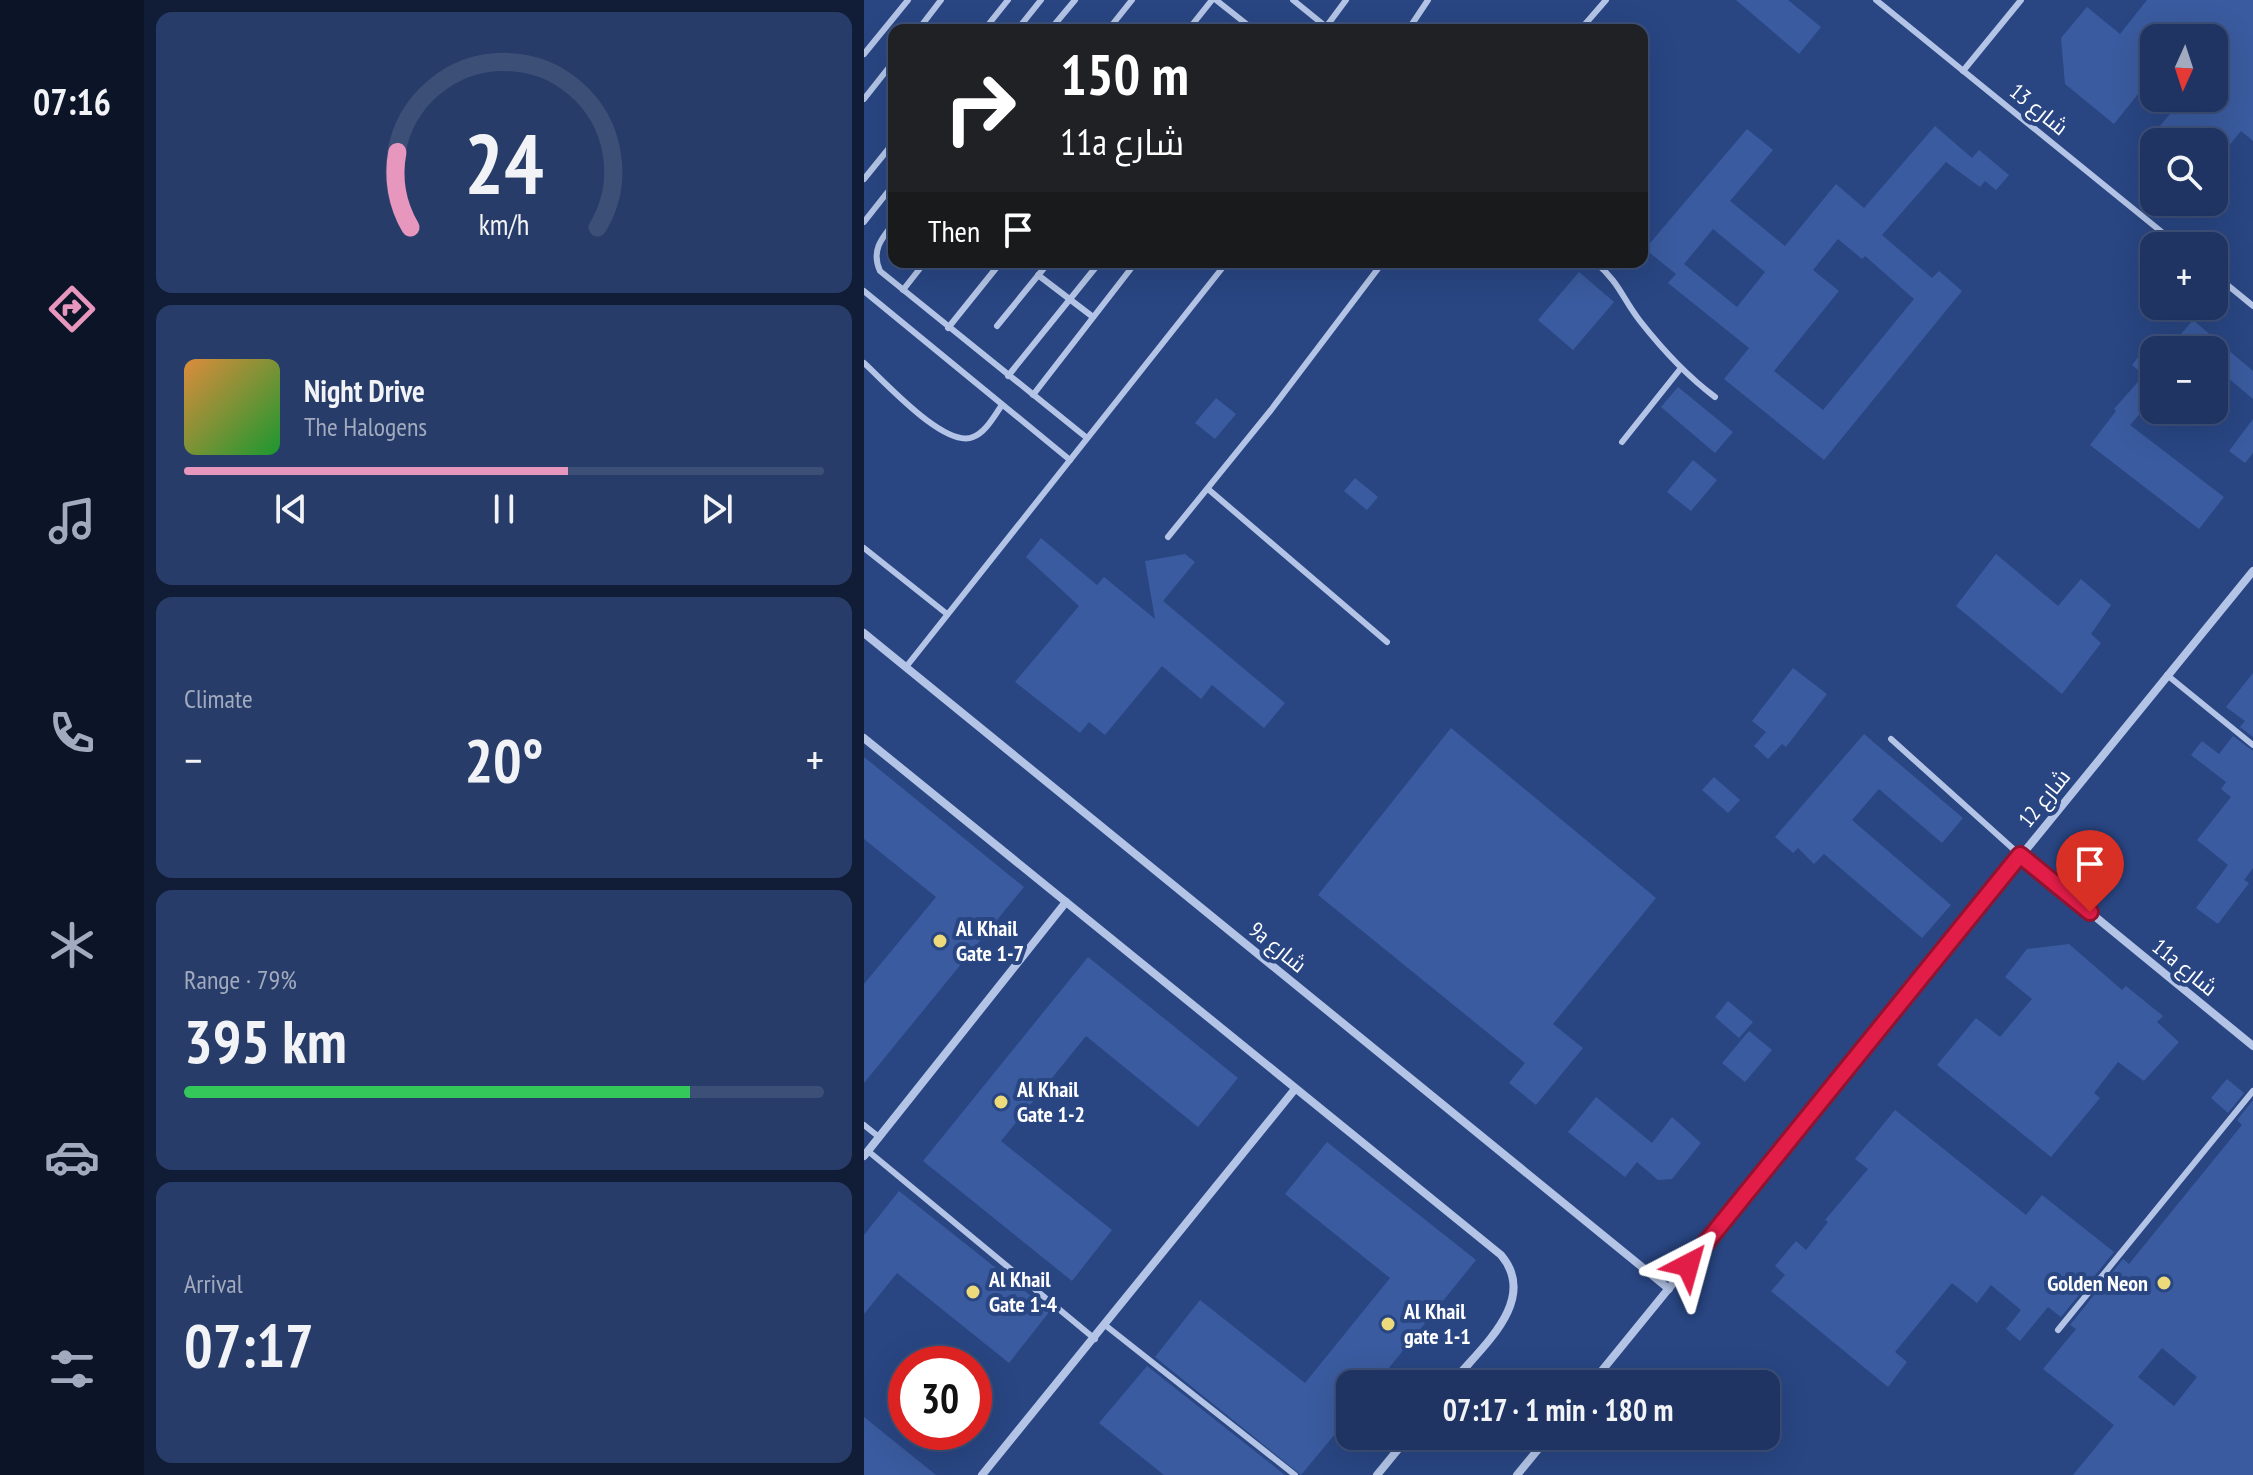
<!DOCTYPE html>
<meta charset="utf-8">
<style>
body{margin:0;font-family:"PT Sans Narrow",Cairo,sans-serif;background:#273c68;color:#f1f3f6;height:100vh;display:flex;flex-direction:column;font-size:30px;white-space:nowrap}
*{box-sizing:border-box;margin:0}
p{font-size:26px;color:#a1aabe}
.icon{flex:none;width:44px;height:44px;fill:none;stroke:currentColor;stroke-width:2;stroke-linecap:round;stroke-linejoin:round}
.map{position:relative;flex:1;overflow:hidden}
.drawer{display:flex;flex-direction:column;gap:12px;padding:12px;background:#111d36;width:720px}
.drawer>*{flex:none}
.top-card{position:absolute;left:24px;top:24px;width:760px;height:244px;border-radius:16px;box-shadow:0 8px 32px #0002,0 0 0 2px #3c4f77;background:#202124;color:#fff;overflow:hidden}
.needle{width:52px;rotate:183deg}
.fabs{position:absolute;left:1276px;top:24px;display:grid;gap:16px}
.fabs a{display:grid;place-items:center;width:88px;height:88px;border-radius:16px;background:#1f3462;box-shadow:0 8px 32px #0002,0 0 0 2px #3c4f77;font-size:40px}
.speed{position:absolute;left:24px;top:1346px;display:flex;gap:16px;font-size:40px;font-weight:700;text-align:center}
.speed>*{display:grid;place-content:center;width:104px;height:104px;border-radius:50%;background:#1f3462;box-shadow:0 8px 32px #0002,0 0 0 2px #3c4f77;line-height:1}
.speed .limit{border:12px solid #d22;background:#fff;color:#111}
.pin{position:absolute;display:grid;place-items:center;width:68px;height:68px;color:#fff;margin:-82px -34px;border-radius:50% 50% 50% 0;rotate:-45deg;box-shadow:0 0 8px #0007}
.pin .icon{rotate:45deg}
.me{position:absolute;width:88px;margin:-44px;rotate:39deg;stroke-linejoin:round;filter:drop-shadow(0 0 6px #0008)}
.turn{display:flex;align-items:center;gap:28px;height:168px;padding:0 40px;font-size:36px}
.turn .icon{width:104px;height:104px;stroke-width:2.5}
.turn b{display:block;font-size:56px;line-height:68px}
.then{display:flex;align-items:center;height:76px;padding:0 40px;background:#0003;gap:16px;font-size:30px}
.big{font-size:60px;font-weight:600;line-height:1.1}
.drawer .widget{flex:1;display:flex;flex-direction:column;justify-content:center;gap:12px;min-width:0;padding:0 28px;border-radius:16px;background:#273c68}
.drawer .dial{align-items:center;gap:0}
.dial svg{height:208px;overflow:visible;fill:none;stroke:#3c4f77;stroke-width:7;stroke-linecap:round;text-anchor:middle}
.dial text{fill:#f1f3f6;stroke:none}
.song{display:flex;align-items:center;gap:24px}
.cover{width:96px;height:96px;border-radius:12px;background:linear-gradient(135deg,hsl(30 70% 55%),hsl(130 70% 35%))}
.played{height:8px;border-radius:4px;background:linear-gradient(90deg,#e797bd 60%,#3c4f77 60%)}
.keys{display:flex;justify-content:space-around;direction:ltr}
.heat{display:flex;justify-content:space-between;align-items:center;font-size:44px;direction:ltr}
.charge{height:12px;border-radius:6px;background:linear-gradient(90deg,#34c759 79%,#3c4f77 0)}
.trip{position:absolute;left:472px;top:1370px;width:444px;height:80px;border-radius:16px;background:#1f3462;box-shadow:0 8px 32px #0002,0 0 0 2px #3c4f77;font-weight:600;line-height:80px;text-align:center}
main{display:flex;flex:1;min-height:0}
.tab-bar{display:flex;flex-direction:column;width:144px;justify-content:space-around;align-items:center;background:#0c1527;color:#a1aabe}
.tab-bar .icon{width:56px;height:56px}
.tab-bar .active{color:#e797bd}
.tab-bar b{font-size:36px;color:#f1f3f6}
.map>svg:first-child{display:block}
.building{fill:#3a5b9f;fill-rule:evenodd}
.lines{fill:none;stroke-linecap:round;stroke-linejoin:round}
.service{stroke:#b3c4e6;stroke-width:6}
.minor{stroke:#b3c4e6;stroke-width:8}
.route-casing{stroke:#92132f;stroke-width:20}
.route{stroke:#e11d48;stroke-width:14}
.poi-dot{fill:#edda7a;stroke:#294683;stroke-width:3}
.labels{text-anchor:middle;stroke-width:8;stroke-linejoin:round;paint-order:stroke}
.street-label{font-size:22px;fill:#fff;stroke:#294683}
.poi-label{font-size:22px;font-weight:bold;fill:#fff;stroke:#294683;text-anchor:start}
</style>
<main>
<nav class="tab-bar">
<b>07:16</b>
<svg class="icon active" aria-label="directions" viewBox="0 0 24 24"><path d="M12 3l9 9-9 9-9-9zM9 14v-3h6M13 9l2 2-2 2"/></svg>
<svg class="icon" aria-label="music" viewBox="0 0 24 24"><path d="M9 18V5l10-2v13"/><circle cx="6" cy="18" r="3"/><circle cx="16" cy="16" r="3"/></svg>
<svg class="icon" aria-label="phone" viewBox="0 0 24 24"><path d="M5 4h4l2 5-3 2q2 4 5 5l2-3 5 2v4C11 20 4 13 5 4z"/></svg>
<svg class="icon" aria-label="climate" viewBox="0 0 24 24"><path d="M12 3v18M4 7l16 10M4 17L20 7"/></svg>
<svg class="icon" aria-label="car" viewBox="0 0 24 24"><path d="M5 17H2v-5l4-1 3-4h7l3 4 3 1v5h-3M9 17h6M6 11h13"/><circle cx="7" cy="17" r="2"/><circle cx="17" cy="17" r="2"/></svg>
<svg class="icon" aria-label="filters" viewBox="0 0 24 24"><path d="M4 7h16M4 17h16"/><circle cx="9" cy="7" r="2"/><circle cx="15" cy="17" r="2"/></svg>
</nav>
<section class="drawer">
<div class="widget dial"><svg viewBox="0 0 100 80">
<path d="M14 69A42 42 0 1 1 86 69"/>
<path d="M14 69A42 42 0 0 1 9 40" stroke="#e797bd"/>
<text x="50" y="56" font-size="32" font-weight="700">24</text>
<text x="50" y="72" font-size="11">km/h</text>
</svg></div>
<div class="widget">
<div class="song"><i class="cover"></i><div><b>Night Drive</b><p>The Halogens</p></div></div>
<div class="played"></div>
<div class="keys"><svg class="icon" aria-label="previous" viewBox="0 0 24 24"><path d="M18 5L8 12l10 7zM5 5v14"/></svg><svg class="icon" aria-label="pause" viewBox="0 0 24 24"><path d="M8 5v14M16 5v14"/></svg><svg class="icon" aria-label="next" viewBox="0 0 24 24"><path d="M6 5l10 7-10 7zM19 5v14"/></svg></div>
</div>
<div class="widget"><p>Climate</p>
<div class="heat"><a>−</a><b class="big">20°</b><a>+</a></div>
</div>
<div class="widget"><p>Range · 79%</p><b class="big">395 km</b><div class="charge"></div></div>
<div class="widget"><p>Arrival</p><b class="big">07:17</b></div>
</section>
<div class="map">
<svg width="1389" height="1475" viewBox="0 0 1389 1475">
<rect width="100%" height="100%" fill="#294683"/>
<g class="building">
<path d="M 872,0 L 924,0 L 957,27 L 935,54 Z"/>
<path d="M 1283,0 L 1389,0 L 1389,141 L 1377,131 L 1350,164 L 1350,142 L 1283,142 L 1319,98 L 1350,98 L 1350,38 L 1290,38 L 1290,74 L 1250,124 L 1201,84 L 1197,38 L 1223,7 L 1256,34 Z"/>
<path d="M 1071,126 L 1108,158 L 1115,150 L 1145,175 L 1132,190 L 1121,181 L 1116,187 L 1082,162 L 1018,235 L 1068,278 L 1075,271 L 1098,291 L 960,460 L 860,379 L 885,348 L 804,283 L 812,274 L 781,249 L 883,129 L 909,150 L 866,201 L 921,246 L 972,184 L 1000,208 ZM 849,229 L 901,272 L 873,307 L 820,264 ZM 974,239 L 998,259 L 1001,256 L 1050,299 L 959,410 L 910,371 L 975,291 L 949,270 Z"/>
<path d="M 715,272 L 750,302 L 709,350 L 674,320 Z"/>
<path d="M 1329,320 L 1389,371 L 1389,399 L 1350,366 L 1350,350 L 1303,350 Z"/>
<path d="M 1290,337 L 1290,398 L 1266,425 L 1360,497 L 1335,529 L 1226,445 L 1252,411 L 1250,409 L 1280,375 L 1268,365 Z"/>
<path d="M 814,387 L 869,432 L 851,453 L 797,407 Z"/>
<path d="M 352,398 L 372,414 L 351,439 L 331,423 Z"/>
<path d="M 1389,419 L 1389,453 L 1381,463 L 1365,451 Z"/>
<path d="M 829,460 L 853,480 L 827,511 L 803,492 Z"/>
<path d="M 491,478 L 514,497 L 503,510 L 480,491 Z"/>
<path d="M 177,538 L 233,585 L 240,577 L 291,619 L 281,561 L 321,554 L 331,562 L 299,601 L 421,703 L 400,728 L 348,685 L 337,699 L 298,666 L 241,735 L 225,722 L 216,733 L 151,682 L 215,606 L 162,557 Z"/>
<path d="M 1132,554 L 1194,606 L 1217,579 L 1247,605 L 1227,634 L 1237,643 L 1198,694 L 1092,606 Z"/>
<path d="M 929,668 L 963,694 L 922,747 L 918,744 L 904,759 L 890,746 L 902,732 L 888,721 Z"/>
<path d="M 1389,673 L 1389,737 L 1376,727 L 1381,721 L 1362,707 Z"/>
<path d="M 587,728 L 792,898 L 689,1024 L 719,1048 L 672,1105 L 645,1083 L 661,1063 L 454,895 Z"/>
<path d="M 1000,734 L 1099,818 L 1078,843 L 1015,789 L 988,820 L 1087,905 L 1058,938 L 960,854 L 950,864 L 934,848 L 929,853 L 911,837 Z"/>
<path d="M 1369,736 L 1389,751 L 1389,868 L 1380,880 L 1385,883 L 1354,924 L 1332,908 L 1364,865 L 1333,840 L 1367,797 L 1357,789 L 1362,782 L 1327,755 L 1338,741 L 1355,754 Z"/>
<path d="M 0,757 L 160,887 L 0,1083 L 0,984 L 72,897 L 0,839 Z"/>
<path d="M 850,777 L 876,800 L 864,813 L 838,790 Z"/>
<path d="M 1205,944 L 1258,990 L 1262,986 L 1299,1016 L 1293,1022 L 1315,1042 L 1280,1081 L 1254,1062 L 1230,1093 L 1236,1098 L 1187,1157 L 1073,1065 L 1112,1018 L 1136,1037 L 1168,999 L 1141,977 L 1163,949 Z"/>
<path d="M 224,957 L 374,1078 L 334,1127 L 222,1036 L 137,1141 L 248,1230 L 208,1281 L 59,1161 Z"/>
<path d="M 864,1001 L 889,1022 L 875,1038 L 851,1017 Z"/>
<path d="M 885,1031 L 908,1050 L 881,1082 L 858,1063 Z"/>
<path d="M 1363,1079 L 1380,1093 L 1364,1113 L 1347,1098 Z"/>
<path d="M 732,1097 L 788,1143 L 808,1117 L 837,1143 L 808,1179 L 794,1180 L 773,1162 L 761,1177 L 704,1132 Z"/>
<path d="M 1389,1100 L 1389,1475 L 1209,1475 L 1250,1425 L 1179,1369 L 1212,1329 L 1206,1325 L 1259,1259 L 1265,1264 L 1378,1125 L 1373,1120 ZM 1298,1348 L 1333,1377 L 1310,1406 L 1274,1377 Z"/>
<path d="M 1031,1110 L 1162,1215 L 1178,1195 L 1250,1252 L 1197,1317 L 1184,1307 L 1156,1341 L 1142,1329 L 1157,1310 L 1127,1285 L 1113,1303 L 1088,1283 L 1031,1352 L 1043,1362 L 1024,1387 L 907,1291 L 921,1275 L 911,1266 L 932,1241 L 942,1250 L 964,1222 L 961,1220 L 1004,1169 L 991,1159 Z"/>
<path d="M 463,1142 L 612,1260 L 512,1384 L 486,1384 L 486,1416 L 437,1475 L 291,1357 L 336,1300 L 441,1383 L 526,1278 L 421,1194 Z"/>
<path d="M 35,1191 L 186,1311 L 145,1363 L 33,1273 L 0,1314 L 0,1235 Z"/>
<path d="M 283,1366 L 421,1475 L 300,1475 L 235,1423 Z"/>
<path d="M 0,1417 L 72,1475 L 0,1475 Z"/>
</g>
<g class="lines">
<g class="service">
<path d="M 352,0 L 390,30"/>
<path d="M 429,0 L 466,30"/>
<path d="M 1012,0 L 1315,246"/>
<path d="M 462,27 L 482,0"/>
<path d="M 54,30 L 77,0"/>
<path d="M 120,30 L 144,0"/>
<path d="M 153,30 L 177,0"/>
<path d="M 186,30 L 211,0"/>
<path d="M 244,30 L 268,0"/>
<path d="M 324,30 L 348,0"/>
<path d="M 544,30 L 564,0"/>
<path d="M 716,30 L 742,0"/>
<path d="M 0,54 L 44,0"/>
<path d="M 1099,71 L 1157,0"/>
<path d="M 0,99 L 30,61"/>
<path d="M 0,179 L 30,142"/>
<path d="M 0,222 L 30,184"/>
<path d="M 30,223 C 17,239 7,251 16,271 L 223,438"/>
<path d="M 731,262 C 756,283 758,298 776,321 C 798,349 823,376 851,397"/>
<path d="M 1350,274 L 1389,306"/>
<path d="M 174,275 L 229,317"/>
<path d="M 39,290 L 61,262"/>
<path d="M 0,291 L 206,460"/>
<path d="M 133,326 L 185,262"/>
<path d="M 84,328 L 137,262"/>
<path d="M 0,363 C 21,382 81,449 109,437 C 122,432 130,416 138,405"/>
<path d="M 144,376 L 236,262"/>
<path d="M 169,395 L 272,262"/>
<path d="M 758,442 L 817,368"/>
<path d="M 344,489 L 523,642"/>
<path d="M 304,537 L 407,410 L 519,262"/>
<path d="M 0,548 L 83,614"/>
<path d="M 42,667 L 363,262"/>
<path d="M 1303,675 L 1389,745"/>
<path d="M 1027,739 L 1156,855"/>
<path d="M 0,1125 L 15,1137"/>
<path d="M 4,1151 L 231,1339"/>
<path d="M 241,1325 L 431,1475"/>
<path d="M 1194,1330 L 1389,1091"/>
</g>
<g class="minor">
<path d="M 0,633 L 805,1289"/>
<path d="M 0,738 L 637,1255 C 676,1301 615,1349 587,1384"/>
<path d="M 1156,855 L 1389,1046"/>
<path d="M 0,1156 L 202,902"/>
<path d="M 727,1384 L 1389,571"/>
<path d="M 118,1475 L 431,1089"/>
<path d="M 513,1475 L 545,1436"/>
<path d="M 653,1475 L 685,1436"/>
</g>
</g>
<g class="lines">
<g class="route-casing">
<path id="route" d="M 824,1265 L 1156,855 L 1226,912"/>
</g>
<use href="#route" class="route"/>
</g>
<g class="poi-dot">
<circle cx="76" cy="941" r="8"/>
<circle cx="137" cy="1102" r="8"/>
<circle cx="1300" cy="1283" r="8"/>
<circle cx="109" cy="1292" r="8"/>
<circle cx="524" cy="1324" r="8"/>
</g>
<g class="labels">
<g class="street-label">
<text transform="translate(1175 109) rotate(39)" y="8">شارع 13</text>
<text transform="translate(1180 798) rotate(-51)" y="8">شارع 12</text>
<text transform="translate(414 947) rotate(39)" y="8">9a شارع</text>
<text transform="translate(1321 967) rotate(39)" y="8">11a شارع</text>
</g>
<g class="poi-label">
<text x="92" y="936">Al Khail<tspan x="92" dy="25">Gate 1-7</tspan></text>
<text x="153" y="1097">Al Khail<tspan x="153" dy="25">Gate 1-2</tspan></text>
<text x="125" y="1287">Al Khail<tspan x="125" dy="25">Gate 1-4</tspan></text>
<text x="1284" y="1291" text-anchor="end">Golden Neon</text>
<text x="540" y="1319">Al Khail<tspan x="540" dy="25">gate 1-1</tspan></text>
</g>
</g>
</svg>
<div class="fabs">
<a><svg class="needle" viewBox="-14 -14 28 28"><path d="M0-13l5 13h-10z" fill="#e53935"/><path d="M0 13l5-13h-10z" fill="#a1aabe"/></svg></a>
<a><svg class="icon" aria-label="search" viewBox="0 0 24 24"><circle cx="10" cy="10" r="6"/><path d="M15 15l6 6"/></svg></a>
<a>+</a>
<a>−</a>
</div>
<div class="speed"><div class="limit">30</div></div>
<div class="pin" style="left:1226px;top:912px;background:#d93025"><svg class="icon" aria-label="arrive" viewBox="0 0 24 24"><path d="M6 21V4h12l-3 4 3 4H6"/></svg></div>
<svg class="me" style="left:824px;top:1265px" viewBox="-20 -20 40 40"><path d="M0-17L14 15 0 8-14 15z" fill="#e11d48" stroke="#fff" stroke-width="4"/></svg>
<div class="trip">07:17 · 1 min · 180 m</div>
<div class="top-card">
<div class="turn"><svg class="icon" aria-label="right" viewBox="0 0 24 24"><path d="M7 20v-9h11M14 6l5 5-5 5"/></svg><div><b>150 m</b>11a شارع</div></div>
<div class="then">Then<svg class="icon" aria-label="arrive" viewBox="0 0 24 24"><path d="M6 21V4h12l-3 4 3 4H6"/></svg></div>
</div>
</div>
</main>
